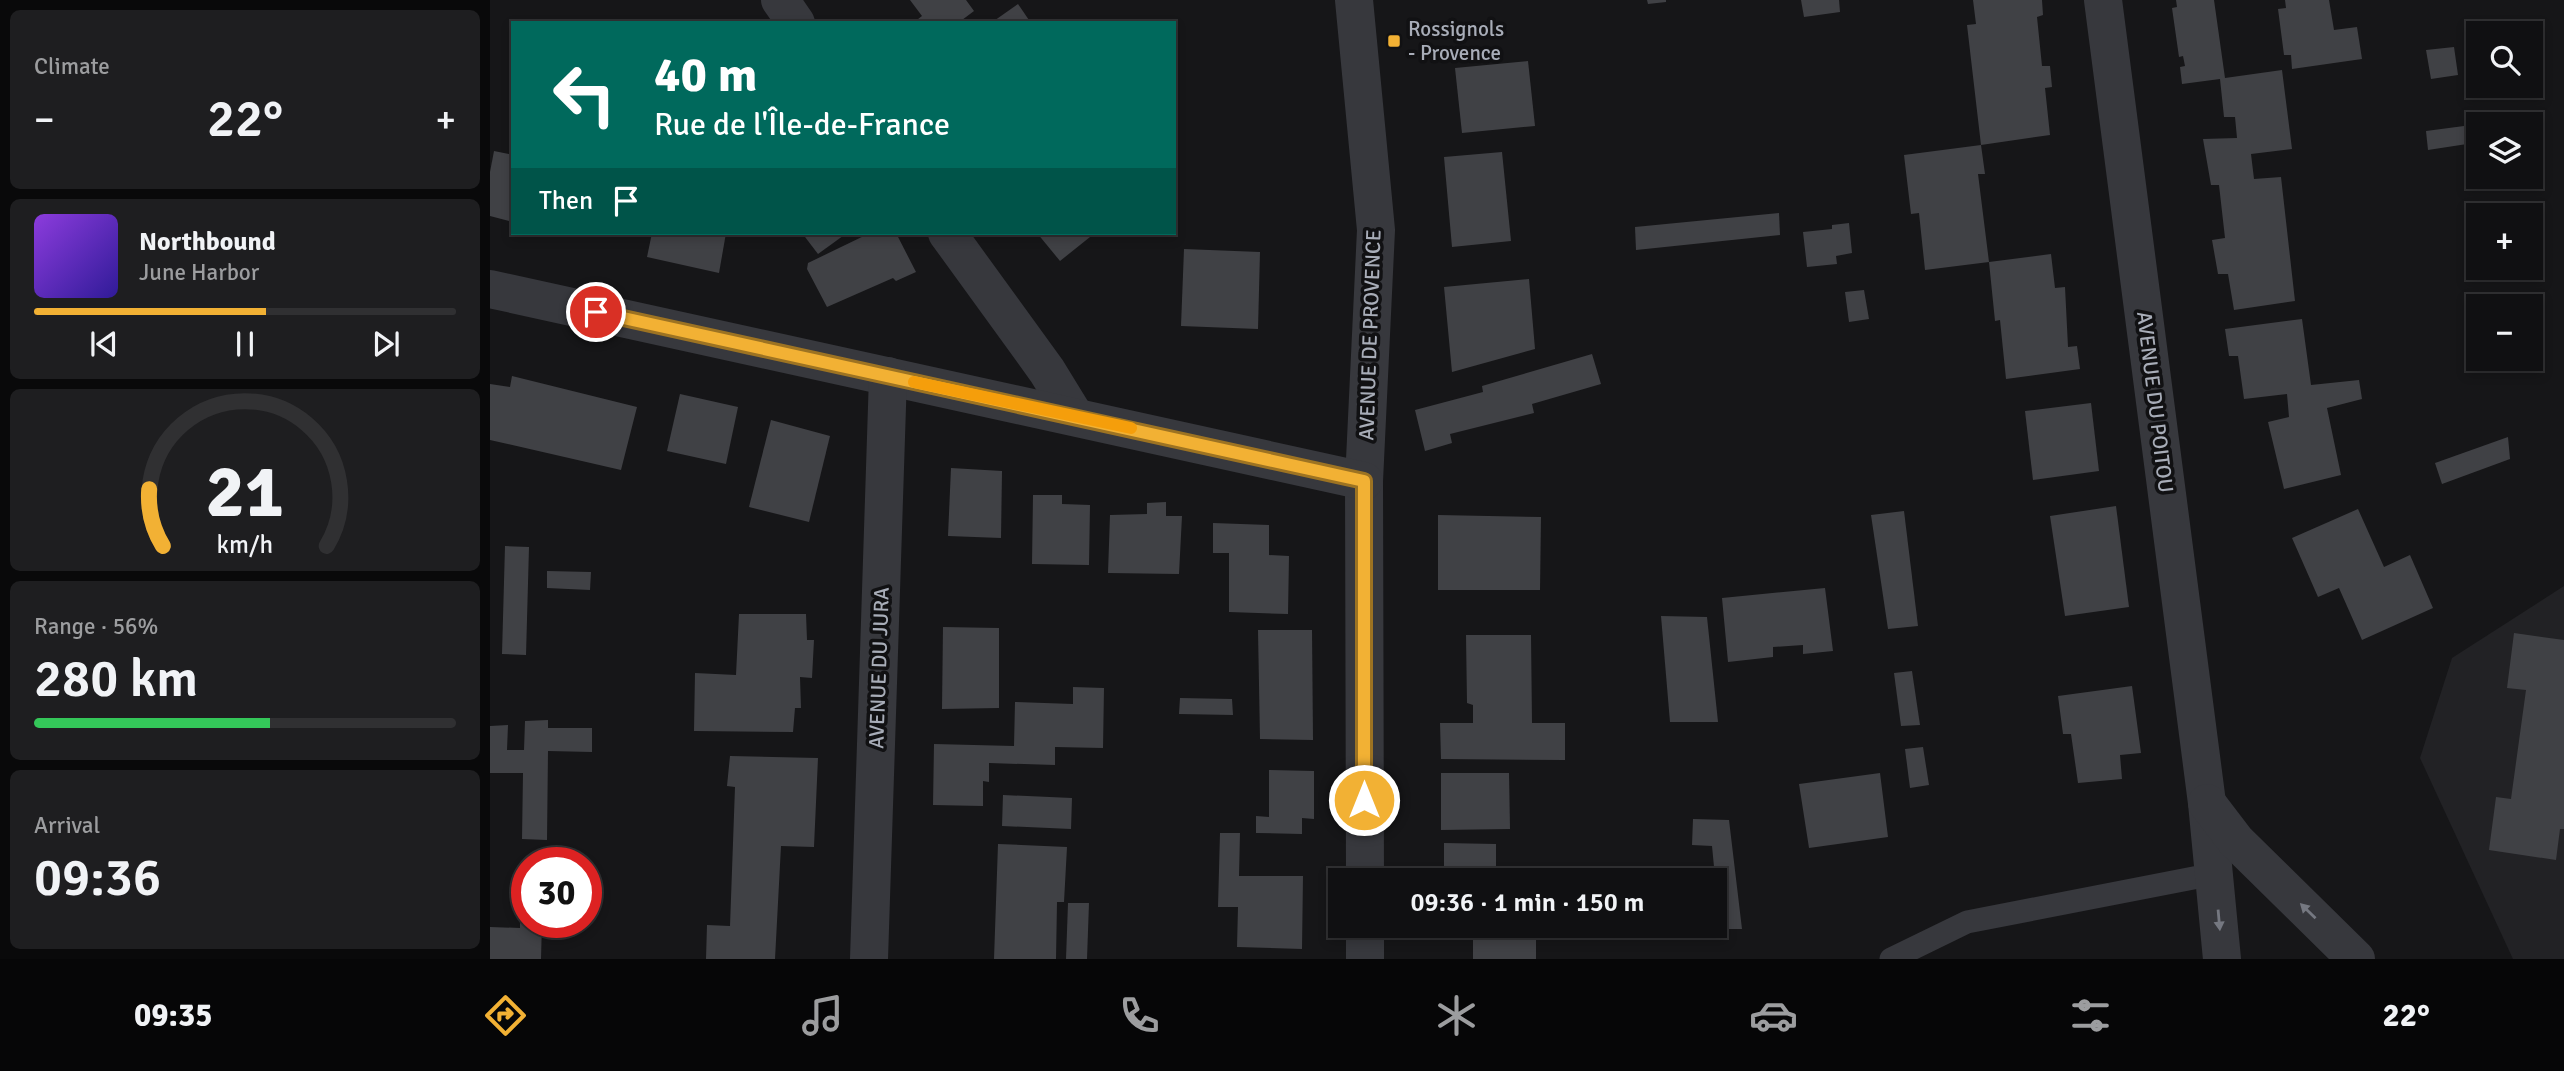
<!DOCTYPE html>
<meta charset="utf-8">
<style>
body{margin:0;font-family:Signika,sans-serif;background:#1e1e20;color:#f1f3f6;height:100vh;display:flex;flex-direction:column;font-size:26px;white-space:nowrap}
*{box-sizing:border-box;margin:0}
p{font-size:23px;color:#9c9d9f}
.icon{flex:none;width:38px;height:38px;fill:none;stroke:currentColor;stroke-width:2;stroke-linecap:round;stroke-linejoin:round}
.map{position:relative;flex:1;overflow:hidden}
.panel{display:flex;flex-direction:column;gap:10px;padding:10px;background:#09090a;width:490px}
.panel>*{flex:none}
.guide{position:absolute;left:21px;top:21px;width:665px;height:214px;border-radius:0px;box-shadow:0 4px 10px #0003,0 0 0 2px #303032;background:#00695c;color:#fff;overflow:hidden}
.controls{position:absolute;left:1976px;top:21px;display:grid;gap:14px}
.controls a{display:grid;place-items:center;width:77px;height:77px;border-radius:0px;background:#101012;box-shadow:0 4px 10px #0003,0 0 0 2px #303032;font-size:35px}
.speed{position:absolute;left:21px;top:847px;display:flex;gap:14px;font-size:35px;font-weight:700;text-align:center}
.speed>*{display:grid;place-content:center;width:91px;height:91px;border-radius:50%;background:#101012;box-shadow:0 4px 10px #0003,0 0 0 2px #303032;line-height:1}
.speed .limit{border:10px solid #d22;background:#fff;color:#111}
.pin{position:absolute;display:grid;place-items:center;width:60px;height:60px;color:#fff;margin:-30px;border:4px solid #fff;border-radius:50%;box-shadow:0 2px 7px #0007}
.me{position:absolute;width:77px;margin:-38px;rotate:0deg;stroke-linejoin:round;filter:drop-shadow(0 0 5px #0008)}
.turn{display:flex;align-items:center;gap:24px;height:147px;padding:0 28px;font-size:32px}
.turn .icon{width:91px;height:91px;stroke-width:2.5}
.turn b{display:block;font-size:49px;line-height:60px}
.then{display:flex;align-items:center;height:66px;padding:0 28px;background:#0003;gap:14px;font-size:26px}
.big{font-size:52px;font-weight:600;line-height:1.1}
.panel .tile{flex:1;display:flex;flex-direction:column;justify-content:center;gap:10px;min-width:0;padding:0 24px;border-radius:10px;background:#1e1e20}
.panel .dial{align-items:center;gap:0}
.dial svg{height:182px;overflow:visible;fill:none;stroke:#303032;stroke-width:7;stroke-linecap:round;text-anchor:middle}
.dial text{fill:#f1f3f6;stroke:none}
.song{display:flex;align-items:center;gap:21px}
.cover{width:84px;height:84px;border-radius:10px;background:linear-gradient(135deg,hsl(270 70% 55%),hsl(250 70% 35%))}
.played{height:7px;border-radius:4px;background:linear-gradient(90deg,#f2b134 55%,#303032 55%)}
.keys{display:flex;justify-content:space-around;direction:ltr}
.heat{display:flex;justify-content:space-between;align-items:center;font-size:38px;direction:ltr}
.charge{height:10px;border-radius:5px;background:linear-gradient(90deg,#34c759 56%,#303032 0)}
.trip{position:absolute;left:838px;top:868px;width:399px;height:70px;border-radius:0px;background:#101012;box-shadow:0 4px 10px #0003,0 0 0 2px #303032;font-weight:600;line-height:70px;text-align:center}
.tabs{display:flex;height:112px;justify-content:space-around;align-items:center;background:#060607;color:#9c9d9f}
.tabs .icon{width:49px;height:49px}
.tabs .current{color:#f2b134}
.tabs b{font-size:32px;color:#f1f3f6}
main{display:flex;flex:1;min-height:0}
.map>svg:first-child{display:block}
.built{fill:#222225}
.building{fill:#404145}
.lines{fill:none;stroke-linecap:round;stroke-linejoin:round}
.lane{stroke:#37383d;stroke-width:23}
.street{stroke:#37383d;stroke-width:38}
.oneway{fill:#757881}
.route-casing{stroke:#9d7322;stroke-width:18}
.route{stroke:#f2b134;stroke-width:12}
.slow{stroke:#f59e0b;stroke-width:12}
.poi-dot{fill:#f2b134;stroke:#111113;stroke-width:2.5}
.labels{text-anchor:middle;stroke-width:7;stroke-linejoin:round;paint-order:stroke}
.poi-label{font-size:21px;fill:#a8adb8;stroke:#111113;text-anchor:start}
.street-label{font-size:21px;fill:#a8adb8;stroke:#111113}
</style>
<main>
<section class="panel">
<div class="tile"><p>Climate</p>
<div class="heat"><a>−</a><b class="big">22°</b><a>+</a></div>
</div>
<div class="tile">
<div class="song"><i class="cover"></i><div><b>Northbound</b><p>June Harbor</p></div></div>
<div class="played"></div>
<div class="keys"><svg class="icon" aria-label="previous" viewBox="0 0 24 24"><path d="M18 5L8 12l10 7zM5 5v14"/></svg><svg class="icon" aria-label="pause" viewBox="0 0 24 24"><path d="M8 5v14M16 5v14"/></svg><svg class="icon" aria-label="next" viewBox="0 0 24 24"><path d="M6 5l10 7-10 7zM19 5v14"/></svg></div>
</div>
<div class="tile dial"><svg viewBox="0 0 100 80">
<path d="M14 69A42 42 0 1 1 86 69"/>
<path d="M14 69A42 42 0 0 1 8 44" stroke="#f2b134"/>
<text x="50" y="56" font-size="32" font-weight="700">21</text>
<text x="50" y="72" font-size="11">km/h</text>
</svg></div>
<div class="tile"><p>Range · 56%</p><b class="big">280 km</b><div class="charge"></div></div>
<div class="tile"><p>Arrival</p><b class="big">09:36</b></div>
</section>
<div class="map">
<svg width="2074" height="959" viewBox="0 0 2074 959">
<rect width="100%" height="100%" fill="#161618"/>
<path class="built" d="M 2074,586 L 2074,959 L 2023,959 L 1930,758 L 1962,658 Z"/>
<g class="building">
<path d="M 420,0 L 476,0 L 484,11 L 468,23 L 423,23 L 432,16 Z"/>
<path d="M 1157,0 L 1176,0 L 1176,2 L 1158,4 Z"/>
<path d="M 1311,0 L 1349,0 L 1350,12 L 1314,17 Z"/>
<path d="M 1483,0 L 1552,0 L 1553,15 L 1547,17 L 1552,66 L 1560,66 L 1562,87 L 1555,88 L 1560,135 L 1491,145 L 1495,174 L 1488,174 L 1499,262 L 1435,270 L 1429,213 L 1421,214 L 1414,155 L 1491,145 L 1477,25 L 1486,24 Z"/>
<path d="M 1686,0 L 1724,0 L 1735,78 L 1792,70 L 1802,149 L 1761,154 L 1764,179 L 1791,177 L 1805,301 L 1744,310 L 1738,274 L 1728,274 L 1722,240 L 1735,238 L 1729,185 L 1721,185 L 1713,139 L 1747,138 L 1745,117 L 1734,117 L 1730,79 L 1692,84 L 1690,67 L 1695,66 L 1693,56 L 1689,57 L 1682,8 L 1687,7 Z"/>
<path d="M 1795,0 L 1839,0 L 1844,30 L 1867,27 L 1872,59 L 1802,69 L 1801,55 L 1794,55 L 1788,9 L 1796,8 Z"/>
<path d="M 528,4 L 541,23 L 501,23 Z"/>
<path d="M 1964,47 L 1968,75 L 1941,79 L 1936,50 Z"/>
<path d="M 1038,61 L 1045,126 L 972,133 L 965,68 Z"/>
<path d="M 1974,126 L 1977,144 L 1938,150 L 1936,131 Z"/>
<path d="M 4,151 L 23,155 L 23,222 L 0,216 L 0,172 Z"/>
<path d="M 1012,152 L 1021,241 L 962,247 L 954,157 Z"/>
<path d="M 1289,213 L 1290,235 L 1146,250 L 1145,227 Z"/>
<path d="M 1359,223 L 1362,253 L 1346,256 L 1347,264 L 1317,267 L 1313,232 L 1342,229 L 1342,225 Z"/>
<path d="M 162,233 L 236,233 L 229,273 L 157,257 Z"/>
<path d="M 312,233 L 357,233 L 328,254 Z"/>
<path d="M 380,233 L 406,233 L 426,272 L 406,281 L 403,278 L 337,307 L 317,269 L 318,263 Z"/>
<path d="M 547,233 L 605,233 L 570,261 Z"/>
<path d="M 694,249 L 770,252 L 768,329 L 691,326 Z"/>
<path d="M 1561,254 L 1565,288 L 1575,287 L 1578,347 L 1587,346 L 1590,369 L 1516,379 L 1510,320 L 1505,321 L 1499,262 Z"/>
<path d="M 1039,279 L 1045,349 L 962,372 L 954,287 Z"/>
<path d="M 1374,290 L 1379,319 L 1359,322 L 1355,292 Z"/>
<path d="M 1812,319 L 1821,385 L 1869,380 L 1872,399 L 1837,408 L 1851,475 L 1794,489 L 1778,422 L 1799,417 L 1797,394 L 1754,399 L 1748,356 L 1739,356 L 1735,329 Z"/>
<path d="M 1102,354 L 1111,384 L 1042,404 L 1044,413 L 960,434 L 962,443 L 935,451 L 925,410 L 993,392 L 992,386 Z"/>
<path d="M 22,376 L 147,407 L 131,470 L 0,440 L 0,384 L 20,387 Z"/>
<path d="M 190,394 L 248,407 L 236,464 L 177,451 Z"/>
<path d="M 1601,403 L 1609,471 L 1543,480 L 1535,411 Z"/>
<path d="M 281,420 L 340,436 L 319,522 L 259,507 Z"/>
<path d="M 2018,437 L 2020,459 L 1952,484 L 1945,463 Z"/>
<path d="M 461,468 L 512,471 L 511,538 L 458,536 Z"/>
<path d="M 543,495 L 572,495 L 572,504 L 600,505 L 599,565 L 542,564 Z"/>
<path d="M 676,502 L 676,516 L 692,516 L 689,574 L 618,573 L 620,515 L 657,514 L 657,503 Z"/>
<path d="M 1626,506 L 1639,607 L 1575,616 L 1560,516 Z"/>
<path d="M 1868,509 L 1894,567 L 1920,555 L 1943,608 L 1872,640 L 1849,588 L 1828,597 L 1802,538 Z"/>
<path d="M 1414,511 L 1428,626 L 1398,629 L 1381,515 Z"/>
<path d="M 948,515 L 1051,517 L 1050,590 L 948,590 Z"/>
<path d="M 723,523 L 779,525 L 779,555 L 799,556 L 798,614 L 739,612 L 739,553 L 723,553 Z"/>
<path d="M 15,546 L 39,547 L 36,655 L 12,654 Z"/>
<path d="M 57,571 L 101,572 L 100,590 L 57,588 Z"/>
<path d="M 1335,588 L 1343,651 L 1313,654 L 1313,645 L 1283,647 L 1283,657 L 1238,662 L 1232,598 Z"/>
<path d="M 249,614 L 316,614 L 317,640 L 324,640 L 322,678 L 310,677 L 311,708 L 305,708 L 303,732 L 204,731 L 205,673 L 246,675 Z"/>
<path d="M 1171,616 L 1217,617 L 1228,722 L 1180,722 Z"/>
<path d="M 453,627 L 509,628 L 509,708 L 452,709 Z"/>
<path d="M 768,630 L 822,630 L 823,740 L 770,739 Z"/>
<path d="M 2024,633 L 2074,640 L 2074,829 L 2070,829 L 2066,860 L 1999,850 L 2006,797 L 2021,799 L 2036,690 L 2017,688 Z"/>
<path d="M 976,635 L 1041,635 L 1042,723 L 1075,723 L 1075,760 L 951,759 L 950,723 L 983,723 L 983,705 L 977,703 Z"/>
<path d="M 1422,671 L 1430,725 L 1411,726 L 1404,673 Z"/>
<path d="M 1642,686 L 1651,753 L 1630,755 L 1632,779 L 1588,783 L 1581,734 L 1573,734 L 1568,696 Z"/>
<path d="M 583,687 L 614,688 L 613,748 L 565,747 L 565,765 L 499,763 L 499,782 L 493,781 L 493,806 L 443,805 L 444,744 L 524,746 L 525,702 L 583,704 Z"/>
<path d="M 690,698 L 742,699 L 743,715 L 689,714 Z"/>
<path d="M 58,720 L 58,728 L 102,728 L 102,752 L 58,751 L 57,840 L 32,839 L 33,773 L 0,773 L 0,726 L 18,725 L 17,750 L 34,750 L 35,721 Z"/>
<path d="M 1433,747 L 1439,785 L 1420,788 L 1415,749 Z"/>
<path d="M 240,756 L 328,758 L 324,847 L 291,846 L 285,959 L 216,959 L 217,925 L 240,926 L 245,787 L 237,786 Z"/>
<path d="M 779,770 L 824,771 L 824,819 L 812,818 L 812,834 L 766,833 L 766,816 L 779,817 Z"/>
<path d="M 951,773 L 1019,773 L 1020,829 L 951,830 Z"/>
<path d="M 1390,773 L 1398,837 L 1319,848 L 1309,784 Z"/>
<path d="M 513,795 L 582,798 L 581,829 L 512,826 Z"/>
<path d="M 1203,819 L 1239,820 L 1252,929 L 1230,929 L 1222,846 L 1202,845 Z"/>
<path d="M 730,833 L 750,833 L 749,876 L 813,876 L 812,949 L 747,947 L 748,907 L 728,907 Z"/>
<path d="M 954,843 L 1006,844 L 1006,880 L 947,880 L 947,869 L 954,868 Z"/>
<path d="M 508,844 L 577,847 L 574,902 L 567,902 L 566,959 L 504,959 Z"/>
<rect x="1010" y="871" width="76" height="9"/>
<path d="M 578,903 L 599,903 L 597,959 L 576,959 Z"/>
<path d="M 30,920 L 52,922 L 51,959 L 0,959 L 0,927 L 30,928 Z"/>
<path d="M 947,926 L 1046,929 L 1046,959 L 983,959 L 983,930 L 947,930 Z"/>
</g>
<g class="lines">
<path class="lane" d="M 1401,959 L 1477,922 L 1724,874"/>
<g class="street">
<path d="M 290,0 L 306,23"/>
<path d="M 864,0 L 886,230 L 874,481 L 875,880"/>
<path d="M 1613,0 L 1717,803 L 1732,959"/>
<path d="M 457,233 L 557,371 L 584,415"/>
<path d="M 0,289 L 874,481"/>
<path d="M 1717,803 L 1746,841 L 1866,959"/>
<path d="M 379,959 L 398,376"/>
<path d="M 875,959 L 875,926"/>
</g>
</g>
<defs><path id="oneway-solid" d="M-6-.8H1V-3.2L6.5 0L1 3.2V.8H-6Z" transform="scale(1.75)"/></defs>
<g class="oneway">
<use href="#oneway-solid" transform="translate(1818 911) rotate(-136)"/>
<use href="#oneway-solid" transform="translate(1729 920) rotate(85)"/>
</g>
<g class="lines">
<g class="route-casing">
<path id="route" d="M 106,312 L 874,481 L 874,800"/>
</g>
<use href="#route" class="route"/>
<path class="slow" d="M 424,382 L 641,428"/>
</g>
<rect class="poi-dot" x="897" y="34" width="14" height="14" rx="3.5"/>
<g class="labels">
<g class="poi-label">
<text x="918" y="36">Rossignols<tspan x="918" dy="24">- Provence</tspan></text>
</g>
<g class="street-label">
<text transform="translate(880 335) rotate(-88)" y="7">AVENUE DE PROVENCE</text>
<text transform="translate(1665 402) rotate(83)" y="7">AVENUE DU POITOU</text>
<text transform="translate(389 668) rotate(-88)" y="7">AVENUE DU JURA</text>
</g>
</g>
</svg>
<div class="controls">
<a><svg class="icon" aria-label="search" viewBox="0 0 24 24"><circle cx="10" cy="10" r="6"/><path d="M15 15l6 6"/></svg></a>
<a><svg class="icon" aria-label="layers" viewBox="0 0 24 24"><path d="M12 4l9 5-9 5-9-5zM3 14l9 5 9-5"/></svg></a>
<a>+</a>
<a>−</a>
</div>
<div class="speed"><div class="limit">30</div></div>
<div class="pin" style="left:106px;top:312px;background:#d93025"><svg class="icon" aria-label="arrive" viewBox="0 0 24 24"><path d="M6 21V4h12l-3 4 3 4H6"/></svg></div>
<svg class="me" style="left:874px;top:800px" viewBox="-20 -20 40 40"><circle r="17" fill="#f2b134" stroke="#fff" stroke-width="3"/><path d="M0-11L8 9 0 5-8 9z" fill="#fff"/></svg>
<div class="trip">09:36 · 1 min · 150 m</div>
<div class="guide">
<div class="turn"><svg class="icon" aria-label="left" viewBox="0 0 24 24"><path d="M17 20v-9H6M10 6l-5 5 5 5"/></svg><div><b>40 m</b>Rue de l'Île-de-France</div></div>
<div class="then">Then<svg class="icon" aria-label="arrive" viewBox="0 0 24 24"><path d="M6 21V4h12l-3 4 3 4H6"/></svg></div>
</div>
</div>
</main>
<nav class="tabs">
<b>09:35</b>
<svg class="icon current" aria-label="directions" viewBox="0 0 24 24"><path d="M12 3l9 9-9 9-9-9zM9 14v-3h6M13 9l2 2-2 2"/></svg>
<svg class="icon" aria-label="music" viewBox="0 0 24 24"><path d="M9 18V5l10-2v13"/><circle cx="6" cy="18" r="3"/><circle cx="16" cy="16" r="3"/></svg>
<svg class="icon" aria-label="phone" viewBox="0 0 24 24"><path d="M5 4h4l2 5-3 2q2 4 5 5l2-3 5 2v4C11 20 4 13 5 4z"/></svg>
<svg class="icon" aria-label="climate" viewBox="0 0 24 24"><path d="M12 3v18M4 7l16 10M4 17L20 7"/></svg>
<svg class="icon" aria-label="car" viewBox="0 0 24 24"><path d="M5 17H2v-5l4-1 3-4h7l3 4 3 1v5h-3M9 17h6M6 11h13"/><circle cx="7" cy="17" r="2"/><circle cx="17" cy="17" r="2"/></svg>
<svg class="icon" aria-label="filters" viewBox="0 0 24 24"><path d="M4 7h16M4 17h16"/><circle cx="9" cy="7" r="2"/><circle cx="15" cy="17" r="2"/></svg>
<b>22°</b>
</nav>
